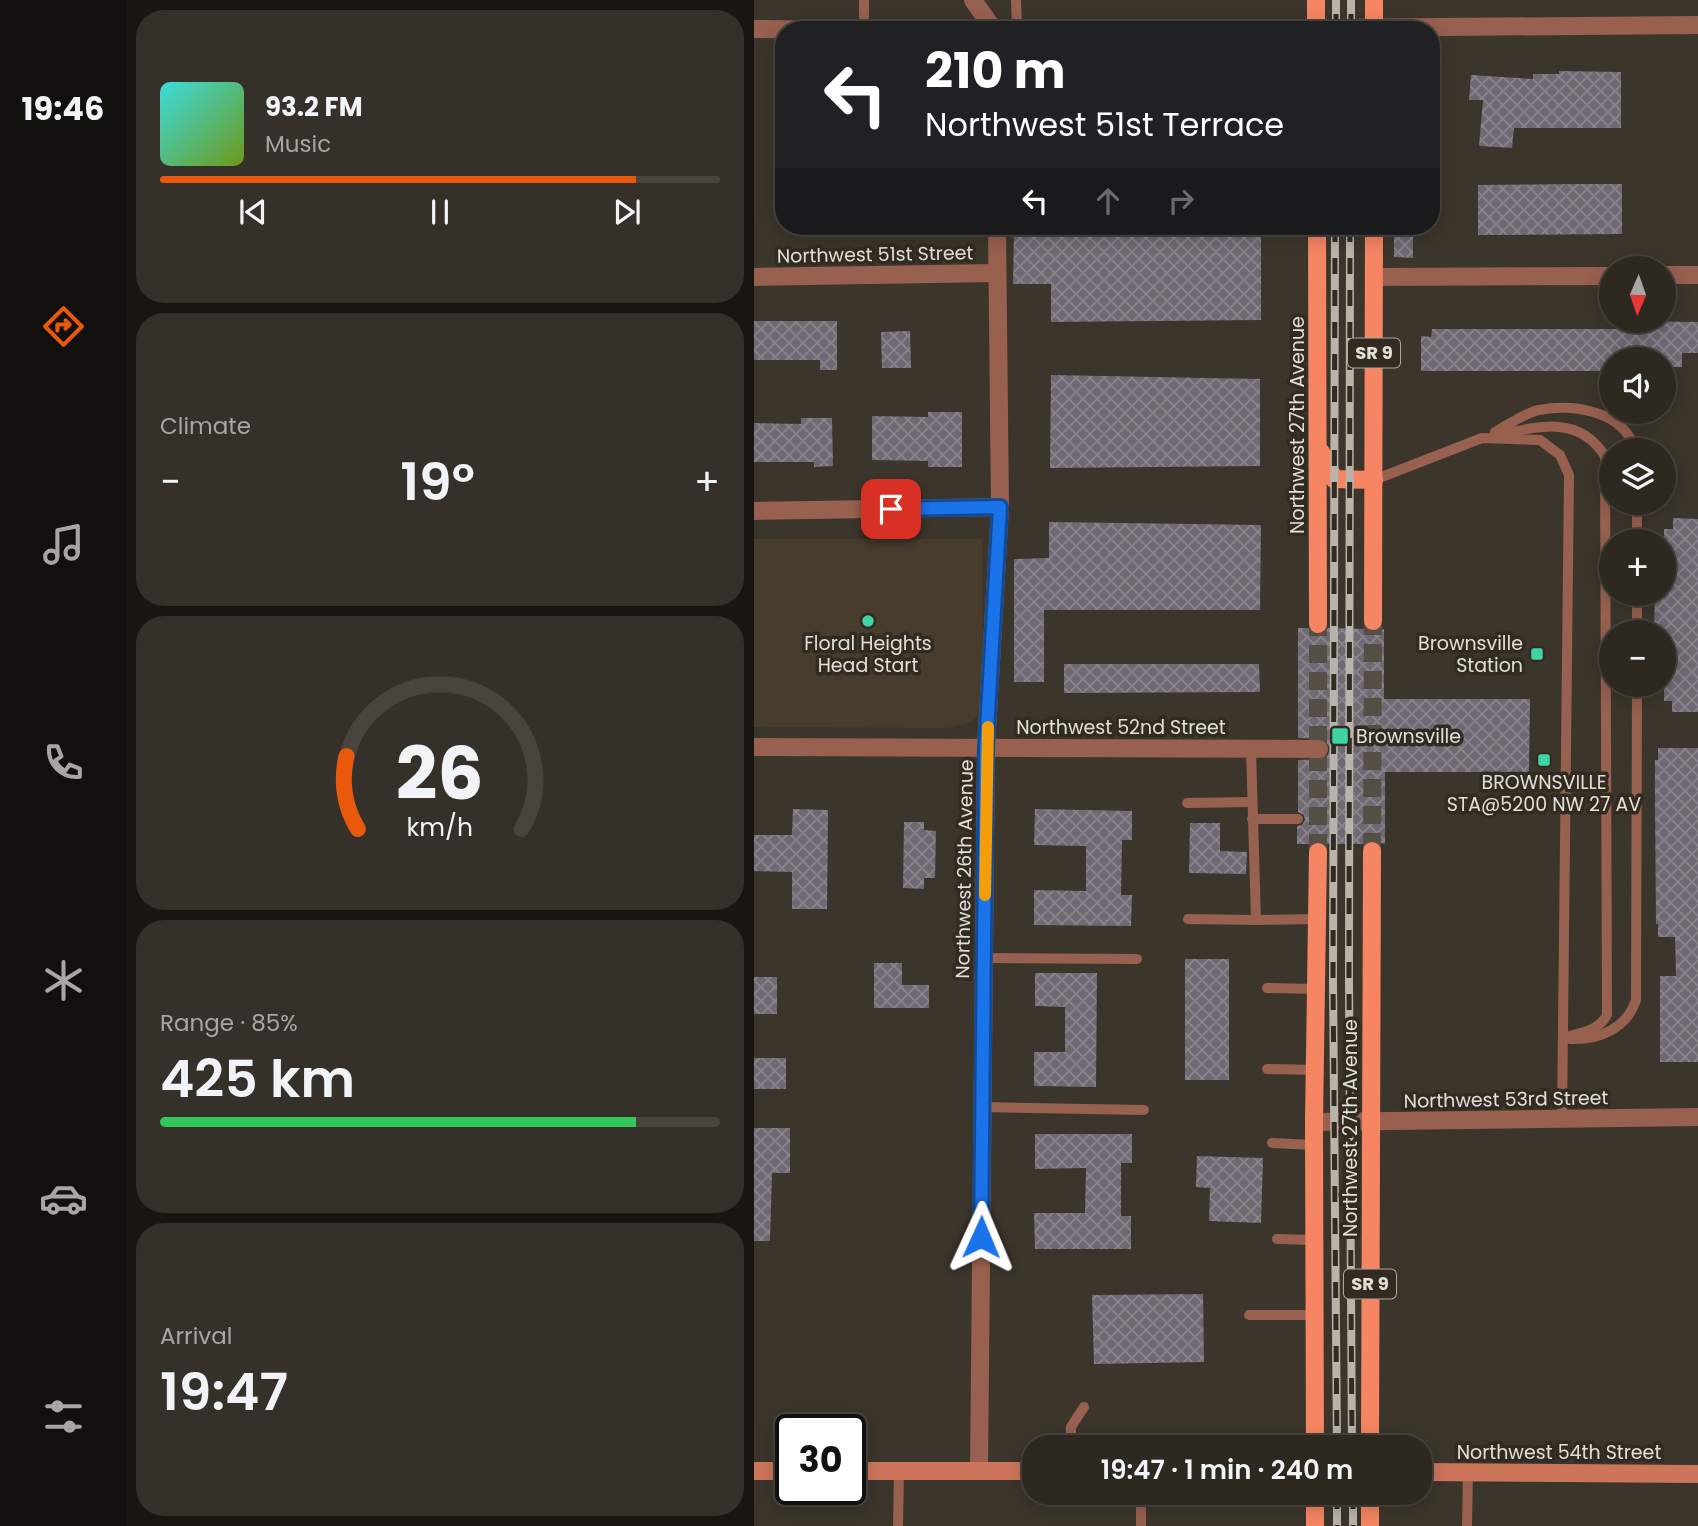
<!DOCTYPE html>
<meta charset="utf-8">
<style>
body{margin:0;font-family:Poppins,sans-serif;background:#353029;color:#f1f3f6;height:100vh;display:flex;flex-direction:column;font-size:26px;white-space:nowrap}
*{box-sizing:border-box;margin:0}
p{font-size:23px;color:#a7a6a5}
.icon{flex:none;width:38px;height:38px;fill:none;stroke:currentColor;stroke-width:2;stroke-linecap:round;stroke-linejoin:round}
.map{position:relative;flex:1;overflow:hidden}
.sheet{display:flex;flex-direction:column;gap:10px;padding:10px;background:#191612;width:628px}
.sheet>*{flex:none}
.banner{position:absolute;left:21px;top:21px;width:665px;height:214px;border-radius:28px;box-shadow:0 4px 18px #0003,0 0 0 2px #48443e;background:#202124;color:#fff;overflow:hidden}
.needle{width:46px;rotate:182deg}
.fabs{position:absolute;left:845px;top:256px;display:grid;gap:14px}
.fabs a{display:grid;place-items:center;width:77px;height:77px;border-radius:50%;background:#2d2820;box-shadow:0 4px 18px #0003,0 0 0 2px #48443e;font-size:35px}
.speed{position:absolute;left:21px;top:1414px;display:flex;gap:14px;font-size:35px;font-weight:700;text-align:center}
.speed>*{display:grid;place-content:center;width:91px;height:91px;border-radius:50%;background:#2d2820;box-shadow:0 4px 18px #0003,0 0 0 2px #48443e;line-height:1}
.speed .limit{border:4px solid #111;border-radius:10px;background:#fff;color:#111}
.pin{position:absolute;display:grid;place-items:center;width:60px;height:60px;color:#fff;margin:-30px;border-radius:14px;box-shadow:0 4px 10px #0006}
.me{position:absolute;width:77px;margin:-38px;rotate:1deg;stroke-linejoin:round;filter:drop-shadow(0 0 5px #0008)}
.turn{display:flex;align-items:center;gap:24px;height:147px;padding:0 35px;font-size:32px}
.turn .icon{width:91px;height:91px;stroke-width:2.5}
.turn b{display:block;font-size:49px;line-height:60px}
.lanes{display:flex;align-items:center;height:66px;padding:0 35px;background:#0003;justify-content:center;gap:35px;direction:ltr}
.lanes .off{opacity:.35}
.big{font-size:52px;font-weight:600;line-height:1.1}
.sheet .card{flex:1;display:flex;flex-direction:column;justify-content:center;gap:10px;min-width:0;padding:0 24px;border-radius:28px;background:#353029}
.sheet .dial{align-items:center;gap:0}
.dial svg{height:182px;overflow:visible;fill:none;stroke:#48443e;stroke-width:7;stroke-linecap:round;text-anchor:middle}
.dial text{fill:#f1f3f6;stroke:none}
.song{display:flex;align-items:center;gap:21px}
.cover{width:84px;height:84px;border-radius:10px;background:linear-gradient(135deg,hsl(180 70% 55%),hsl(80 70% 35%))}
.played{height:7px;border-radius:4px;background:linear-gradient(90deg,#ea580c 85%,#48443e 85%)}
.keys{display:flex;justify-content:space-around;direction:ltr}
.heat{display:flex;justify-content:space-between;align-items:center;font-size:38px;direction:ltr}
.charge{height:10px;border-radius:5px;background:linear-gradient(90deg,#34c759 85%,#48443e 0)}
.trip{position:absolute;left:268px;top:1435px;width:410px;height:70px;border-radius:28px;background:#2d2820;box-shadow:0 4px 18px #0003,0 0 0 2px #48443e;font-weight:600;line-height:70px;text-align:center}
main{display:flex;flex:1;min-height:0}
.tabs{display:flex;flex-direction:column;width:126px;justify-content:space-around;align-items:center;background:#12100d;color:#a7a6a5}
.tabs .icon{width:49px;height:49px}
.tabs .selected{color:#ea580c}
.tabs b{font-size:32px;color:#f1f3f6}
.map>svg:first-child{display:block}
.built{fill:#483c2d}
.building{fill:url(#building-cross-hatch)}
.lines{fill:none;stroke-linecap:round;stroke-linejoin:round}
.primary-tunnel{stroke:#554e45;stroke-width:18;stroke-dasharray:18 9;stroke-linecap:butt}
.service{stroke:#97604f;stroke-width:10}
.minor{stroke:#97604f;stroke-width:18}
.secondary{stroke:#cc755b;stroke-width:18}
.primary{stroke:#f58563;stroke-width:18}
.rail-casing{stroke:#b9b3ac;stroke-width:8}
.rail{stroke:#322b22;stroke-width:5;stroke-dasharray:16;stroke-linecap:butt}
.route-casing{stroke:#114b97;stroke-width:18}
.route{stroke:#1a73e8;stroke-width:12}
.slow{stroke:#f59e0b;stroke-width:12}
.poi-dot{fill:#3ed4a3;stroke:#322b22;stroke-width:2.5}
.labels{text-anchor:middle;stroke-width:7;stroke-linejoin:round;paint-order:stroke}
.shield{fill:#322b22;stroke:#aea8a1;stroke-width:2}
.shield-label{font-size:18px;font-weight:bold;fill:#e3ded8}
.street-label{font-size:19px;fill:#e3ded8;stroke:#322b22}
.poi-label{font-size:19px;fill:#e3ded8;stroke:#322b22}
</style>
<main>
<nav class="tabs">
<b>19:46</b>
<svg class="icon selected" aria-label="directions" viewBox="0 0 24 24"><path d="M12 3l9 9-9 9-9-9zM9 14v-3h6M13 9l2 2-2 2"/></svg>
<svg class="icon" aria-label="music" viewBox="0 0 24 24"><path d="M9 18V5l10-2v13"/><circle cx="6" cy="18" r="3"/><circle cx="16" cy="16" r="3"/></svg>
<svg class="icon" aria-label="phone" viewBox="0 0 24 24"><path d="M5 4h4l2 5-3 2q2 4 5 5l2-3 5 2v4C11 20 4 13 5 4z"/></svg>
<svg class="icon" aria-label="climate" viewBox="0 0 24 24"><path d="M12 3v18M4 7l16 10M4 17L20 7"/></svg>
<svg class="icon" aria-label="car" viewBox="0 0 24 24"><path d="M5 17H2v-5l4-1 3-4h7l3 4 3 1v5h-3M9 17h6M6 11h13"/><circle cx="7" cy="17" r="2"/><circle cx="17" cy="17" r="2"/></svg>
<svg class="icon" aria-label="filters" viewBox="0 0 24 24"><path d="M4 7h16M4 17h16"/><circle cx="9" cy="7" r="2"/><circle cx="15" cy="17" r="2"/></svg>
</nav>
<section class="sheet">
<div class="card">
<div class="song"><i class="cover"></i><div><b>93.2 FM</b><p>Music</p></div></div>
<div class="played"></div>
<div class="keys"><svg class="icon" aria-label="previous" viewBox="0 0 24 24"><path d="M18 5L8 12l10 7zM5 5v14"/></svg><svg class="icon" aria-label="pause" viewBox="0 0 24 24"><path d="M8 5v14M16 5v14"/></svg><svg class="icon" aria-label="next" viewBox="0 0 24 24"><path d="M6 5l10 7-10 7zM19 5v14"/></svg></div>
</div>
<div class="card"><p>Climate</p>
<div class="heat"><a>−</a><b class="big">19°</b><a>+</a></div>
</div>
<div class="card dial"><svg viewBox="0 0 100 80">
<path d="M14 69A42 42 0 1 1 86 69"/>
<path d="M14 69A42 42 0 0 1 9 37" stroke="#ea580c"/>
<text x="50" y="56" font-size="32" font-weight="700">26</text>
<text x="50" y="72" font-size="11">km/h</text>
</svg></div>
<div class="card"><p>Range · 85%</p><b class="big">425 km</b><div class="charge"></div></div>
<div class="card"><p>Arrival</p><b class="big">19:47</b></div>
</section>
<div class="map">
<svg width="944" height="1526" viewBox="0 0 944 1526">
<defs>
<pattern id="building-cross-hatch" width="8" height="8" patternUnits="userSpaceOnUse" patternTransform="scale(1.75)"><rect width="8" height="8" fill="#706873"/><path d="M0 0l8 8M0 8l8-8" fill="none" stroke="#8b848d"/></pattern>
</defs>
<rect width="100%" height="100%" fill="#3c352b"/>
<path class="built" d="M 0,539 L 228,539 L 229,702 L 224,715 L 217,722 L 194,728 L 0,727 Z"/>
<g class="building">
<path d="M 805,71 L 867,72 L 867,128 L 760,128 L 758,148 L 725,146 L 729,100 L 715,100 L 717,75 L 779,79 L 779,74 L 805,74 Z"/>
<path d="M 833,184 L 868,184 L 868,234 L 724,235 L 724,185 Z"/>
<path d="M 260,226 L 289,226 L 289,233 L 507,234 L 507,320 L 297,322 L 297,284 L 259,284 Z"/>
<path d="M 640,226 L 659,226 L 659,258 L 640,257 Z"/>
<path d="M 0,321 L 83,321 L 83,370 L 66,370 L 66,360 L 0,360 Z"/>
<path d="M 882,321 L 944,322 L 944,353 L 928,353 L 928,367 L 910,367 L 910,359 L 872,358 L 858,359 L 858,371 L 667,371 L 667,336 L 677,337 L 678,329 L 882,329 Z"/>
<path d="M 156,331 L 157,368 L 128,368 L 127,332 Z"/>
<path d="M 297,375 L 506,379 L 506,466 L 296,468 Z"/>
<path d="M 174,412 L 208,412 L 208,467 L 174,467 L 174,461 L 118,460 L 118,416 L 174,417 Z"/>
<path d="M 47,418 L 78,418 L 79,466 L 60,467 L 60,462 L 0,462 L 0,423 L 47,424 Z"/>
<path d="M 919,518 L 944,519 L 944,712 L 918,712 L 918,701 L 910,701 L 910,632 L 900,632 L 901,593 L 910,593 L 910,529 L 919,529 Z"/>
<path d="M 295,522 L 507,525 L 506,610 L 290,610 L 290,682 L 260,682 L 260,559 L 295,558 Z"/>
<path d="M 544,628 L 554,628 L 563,635 L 570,633 L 574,628 L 611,629 L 618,632 L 630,629 L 630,699 L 776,699 L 775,772 L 631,772 L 631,844 L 617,840 L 610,844 L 571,844 L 563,841 L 557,844 L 543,844 L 543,826 L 548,825 L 551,820 L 550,815 L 544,812 L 544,760 L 570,759 L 574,755 L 576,748 L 570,739 L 544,738 Z"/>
<path d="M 310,664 L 505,664 L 506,692 L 310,693 Z"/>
<path d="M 904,748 L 944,748 L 944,1062 L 906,1062 L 906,976 L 922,976 L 921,937 L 904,937 L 904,924 L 902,924 L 901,801 L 901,760 L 904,760 Z"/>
<path d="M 39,809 L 74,810 L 73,909 L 38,909 L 38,872 L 0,871 L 0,835 L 38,835 Z"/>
<path d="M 281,809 L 378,811 L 378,840 L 368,840 L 367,895 L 378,895 L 377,926 L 280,925 L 280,890 L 332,891 L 332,846 L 280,845 Z"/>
<path d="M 150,822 L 170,822 L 170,830 L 182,831 L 181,878 L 170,878 L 170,889 L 149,888 Z"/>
<path d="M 436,823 L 466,823 L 466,851 L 493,852 L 492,874 L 435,873 Z"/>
<rect x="431" y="959" width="44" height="121"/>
<path d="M 120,963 L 148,963 L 148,985 L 175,985 L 175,1008 L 120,1008 Z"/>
<path d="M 281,973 L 343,973 L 342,1087 L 280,1086 L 280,1052 L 311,1052 L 311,1007 L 281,1006 Z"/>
<rect x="0" y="977" width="23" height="37"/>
<rect x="0" y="1058" width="32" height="31"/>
<path d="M 0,1128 L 36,1128 L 36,1173 L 18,1173 L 16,1241 L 0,1241 Z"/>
<path d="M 281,1134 L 378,1134 L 378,1163 L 367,1163 L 367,1216 L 377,1216 L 377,1249 L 281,1249 L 280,1213 L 331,1213 L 332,1168 L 281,1169 Z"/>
<path d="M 443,1156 L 509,1158 L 507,1223 L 455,1221 L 456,1188 L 442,1187 Z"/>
<path d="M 449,1294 L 450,1362 L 340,1364 L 338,1295 Z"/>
</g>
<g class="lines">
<g class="primary-tunnel">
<path d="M 618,851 L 619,621"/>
<path d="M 564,852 L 564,624"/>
</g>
<g class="service">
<path d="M 110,0 L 110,30"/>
<path d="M 262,0 L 263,30"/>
<path d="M 680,26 L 682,60"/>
<path d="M 741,432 C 754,425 770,413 785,410 C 819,404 870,410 881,450"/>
<path d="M 745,435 C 785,426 825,415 851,456 L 853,1015 C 845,1031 825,1033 809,1038"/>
<path d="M 620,480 L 728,438 L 786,440 L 806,455 L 815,475 L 808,1119"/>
<path d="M 883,541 L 883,502"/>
<path d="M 883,632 L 883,593"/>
<path d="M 497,749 L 502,920 L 563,919"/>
<path d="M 433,803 L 497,802"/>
<path d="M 498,819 L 544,819"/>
<path d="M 434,919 L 502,920"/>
<path d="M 230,958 L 383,959"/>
<path d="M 513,988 L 562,989"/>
<path d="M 817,1039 C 846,1040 873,1028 882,1000 L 883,684"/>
<path d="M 513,1069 L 561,1070"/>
<path d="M 228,1107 L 390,1110"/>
<path d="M 518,1143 L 560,1145"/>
<path d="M 523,1239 L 560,1240"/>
<path d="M 495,1315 L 561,1315"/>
<path d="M 317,1447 L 317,1427 L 330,1407"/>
<path d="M 387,1493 L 387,1526"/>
<path d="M 144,1526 L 145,1471"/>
<path d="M 713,1526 L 714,1472"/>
</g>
<g class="minor">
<path d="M 219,0 L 240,30"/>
<path d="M 0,29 L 122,30"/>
<path d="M 312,30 L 944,25"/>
<path d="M 910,275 L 944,275"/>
<path d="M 0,277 L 243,273"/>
<path d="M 620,277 L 858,276"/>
<path d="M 0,511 L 246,507"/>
<path d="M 0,747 L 565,749"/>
<path d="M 560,1122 L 944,1117"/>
<path d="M 225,1471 L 232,748 L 246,507 L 243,226"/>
</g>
<g class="secondary">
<path d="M 0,1471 L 37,1471"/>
<path d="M 96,1471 L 280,1471"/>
<path d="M 665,1472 L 944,1474"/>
</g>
<g class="primary">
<path d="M 562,0 L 562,30"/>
<path d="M 620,30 L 620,0"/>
<path d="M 563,226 L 564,624"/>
<path d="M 567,452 L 580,479 L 620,480"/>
<path d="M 619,621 L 620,226"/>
<path d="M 561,1447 L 560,1122 L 564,852"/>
<path d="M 616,1447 L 618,851"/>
<path d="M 561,1493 L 561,1526"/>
<path d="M 616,1493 L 616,1526"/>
</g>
<g class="rail-casing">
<g id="rail">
<path d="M 582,30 L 582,0"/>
<path d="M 597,30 L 597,0"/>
<path d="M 581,226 L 579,980 L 583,1447"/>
<path d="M 596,226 L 595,980 L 598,1447"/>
<path d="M 583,1493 L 583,1526"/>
<path d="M 599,1493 L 599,1526"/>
</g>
</g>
<use href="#rail" class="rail"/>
</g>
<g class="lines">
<g class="route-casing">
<path id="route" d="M 137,509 L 246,507 L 232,748 L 227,1237"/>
</g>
<use href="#route" class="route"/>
<path class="slow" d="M 231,895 L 234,727"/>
</g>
<g class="poi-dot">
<circle cx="114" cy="621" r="7"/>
<rect x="776" y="647" width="14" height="14" rx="3.5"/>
<rect x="577" y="727" width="18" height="18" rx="3.5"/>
<rect x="783" y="753" width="14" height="14" rx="3.5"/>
</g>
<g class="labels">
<g class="shield">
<rect x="594" y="338.5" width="52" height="29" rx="5"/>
<rect x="590" y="1269.5" width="52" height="29" rx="5"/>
</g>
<g class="shield-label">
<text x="620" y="359">SR 9</text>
<text x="616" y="1290">SR 9</text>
</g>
<g class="street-label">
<text transform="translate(121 254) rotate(-1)" y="7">Northwest 51st Street</text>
<text transform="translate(543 425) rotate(-90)" y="7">Northwest 27th Avenue</text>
<text x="367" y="734">Northwest 52nd Street</text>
<text transform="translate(210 869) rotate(-89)" y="7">Northwest 26th Avenue</text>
<text transform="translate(752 1099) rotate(-1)" y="7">Northwest 53rd Street</text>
<text transform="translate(596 1128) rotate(-90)" y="7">Northwest 27th Avenue</text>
<text x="805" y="1459">Northwest 54th Street</text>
</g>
<g class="poi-label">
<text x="114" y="650">Floral Heights<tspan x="114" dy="22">Head Start</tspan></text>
<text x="769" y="650" text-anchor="end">Brownsville<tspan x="769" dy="22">Station</tspan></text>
<text x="602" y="743" text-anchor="start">Brownsville</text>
<text x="790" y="789">BROWNSVILLE<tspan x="790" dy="22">STA@5200 NW 27 AV</tspan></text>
</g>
</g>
</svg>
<div class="fabs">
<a><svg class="needle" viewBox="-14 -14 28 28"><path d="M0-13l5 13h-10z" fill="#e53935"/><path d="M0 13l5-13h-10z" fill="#a7a6a5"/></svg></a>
<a><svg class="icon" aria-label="sound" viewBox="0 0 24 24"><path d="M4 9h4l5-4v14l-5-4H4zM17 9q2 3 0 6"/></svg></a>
<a><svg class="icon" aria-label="layers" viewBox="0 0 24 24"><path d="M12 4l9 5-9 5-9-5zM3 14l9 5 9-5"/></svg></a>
<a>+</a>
<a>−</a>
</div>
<div class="speed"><div class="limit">30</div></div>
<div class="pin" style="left:137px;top:509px;background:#d93025"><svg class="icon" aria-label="arrive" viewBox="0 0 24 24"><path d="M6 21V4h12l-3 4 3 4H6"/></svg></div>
<svg class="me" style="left:227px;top:1237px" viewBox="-20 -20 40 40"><path d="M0-17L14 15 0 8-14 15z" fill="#1a73e8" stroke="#fff" stroke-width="4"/></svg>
<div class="trip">19:47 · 1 min · 240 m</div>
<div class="banner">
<div class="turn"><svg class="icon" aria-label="left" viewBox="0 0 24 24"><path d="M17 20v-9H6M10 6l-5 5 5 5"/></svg><div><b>210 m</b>Northwest 51st Terrace</div></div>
<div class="lanes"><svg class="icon" aria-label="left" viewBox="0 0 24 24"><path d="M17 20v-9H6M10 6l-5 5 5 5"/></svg><svg class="icon off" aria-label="ahead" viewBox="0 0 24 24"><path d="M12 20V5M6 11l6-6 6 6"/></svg><svg class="icon off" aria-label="right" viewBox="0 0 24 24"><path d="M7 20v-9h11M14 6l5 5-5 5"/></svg></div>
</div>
</div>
</main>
